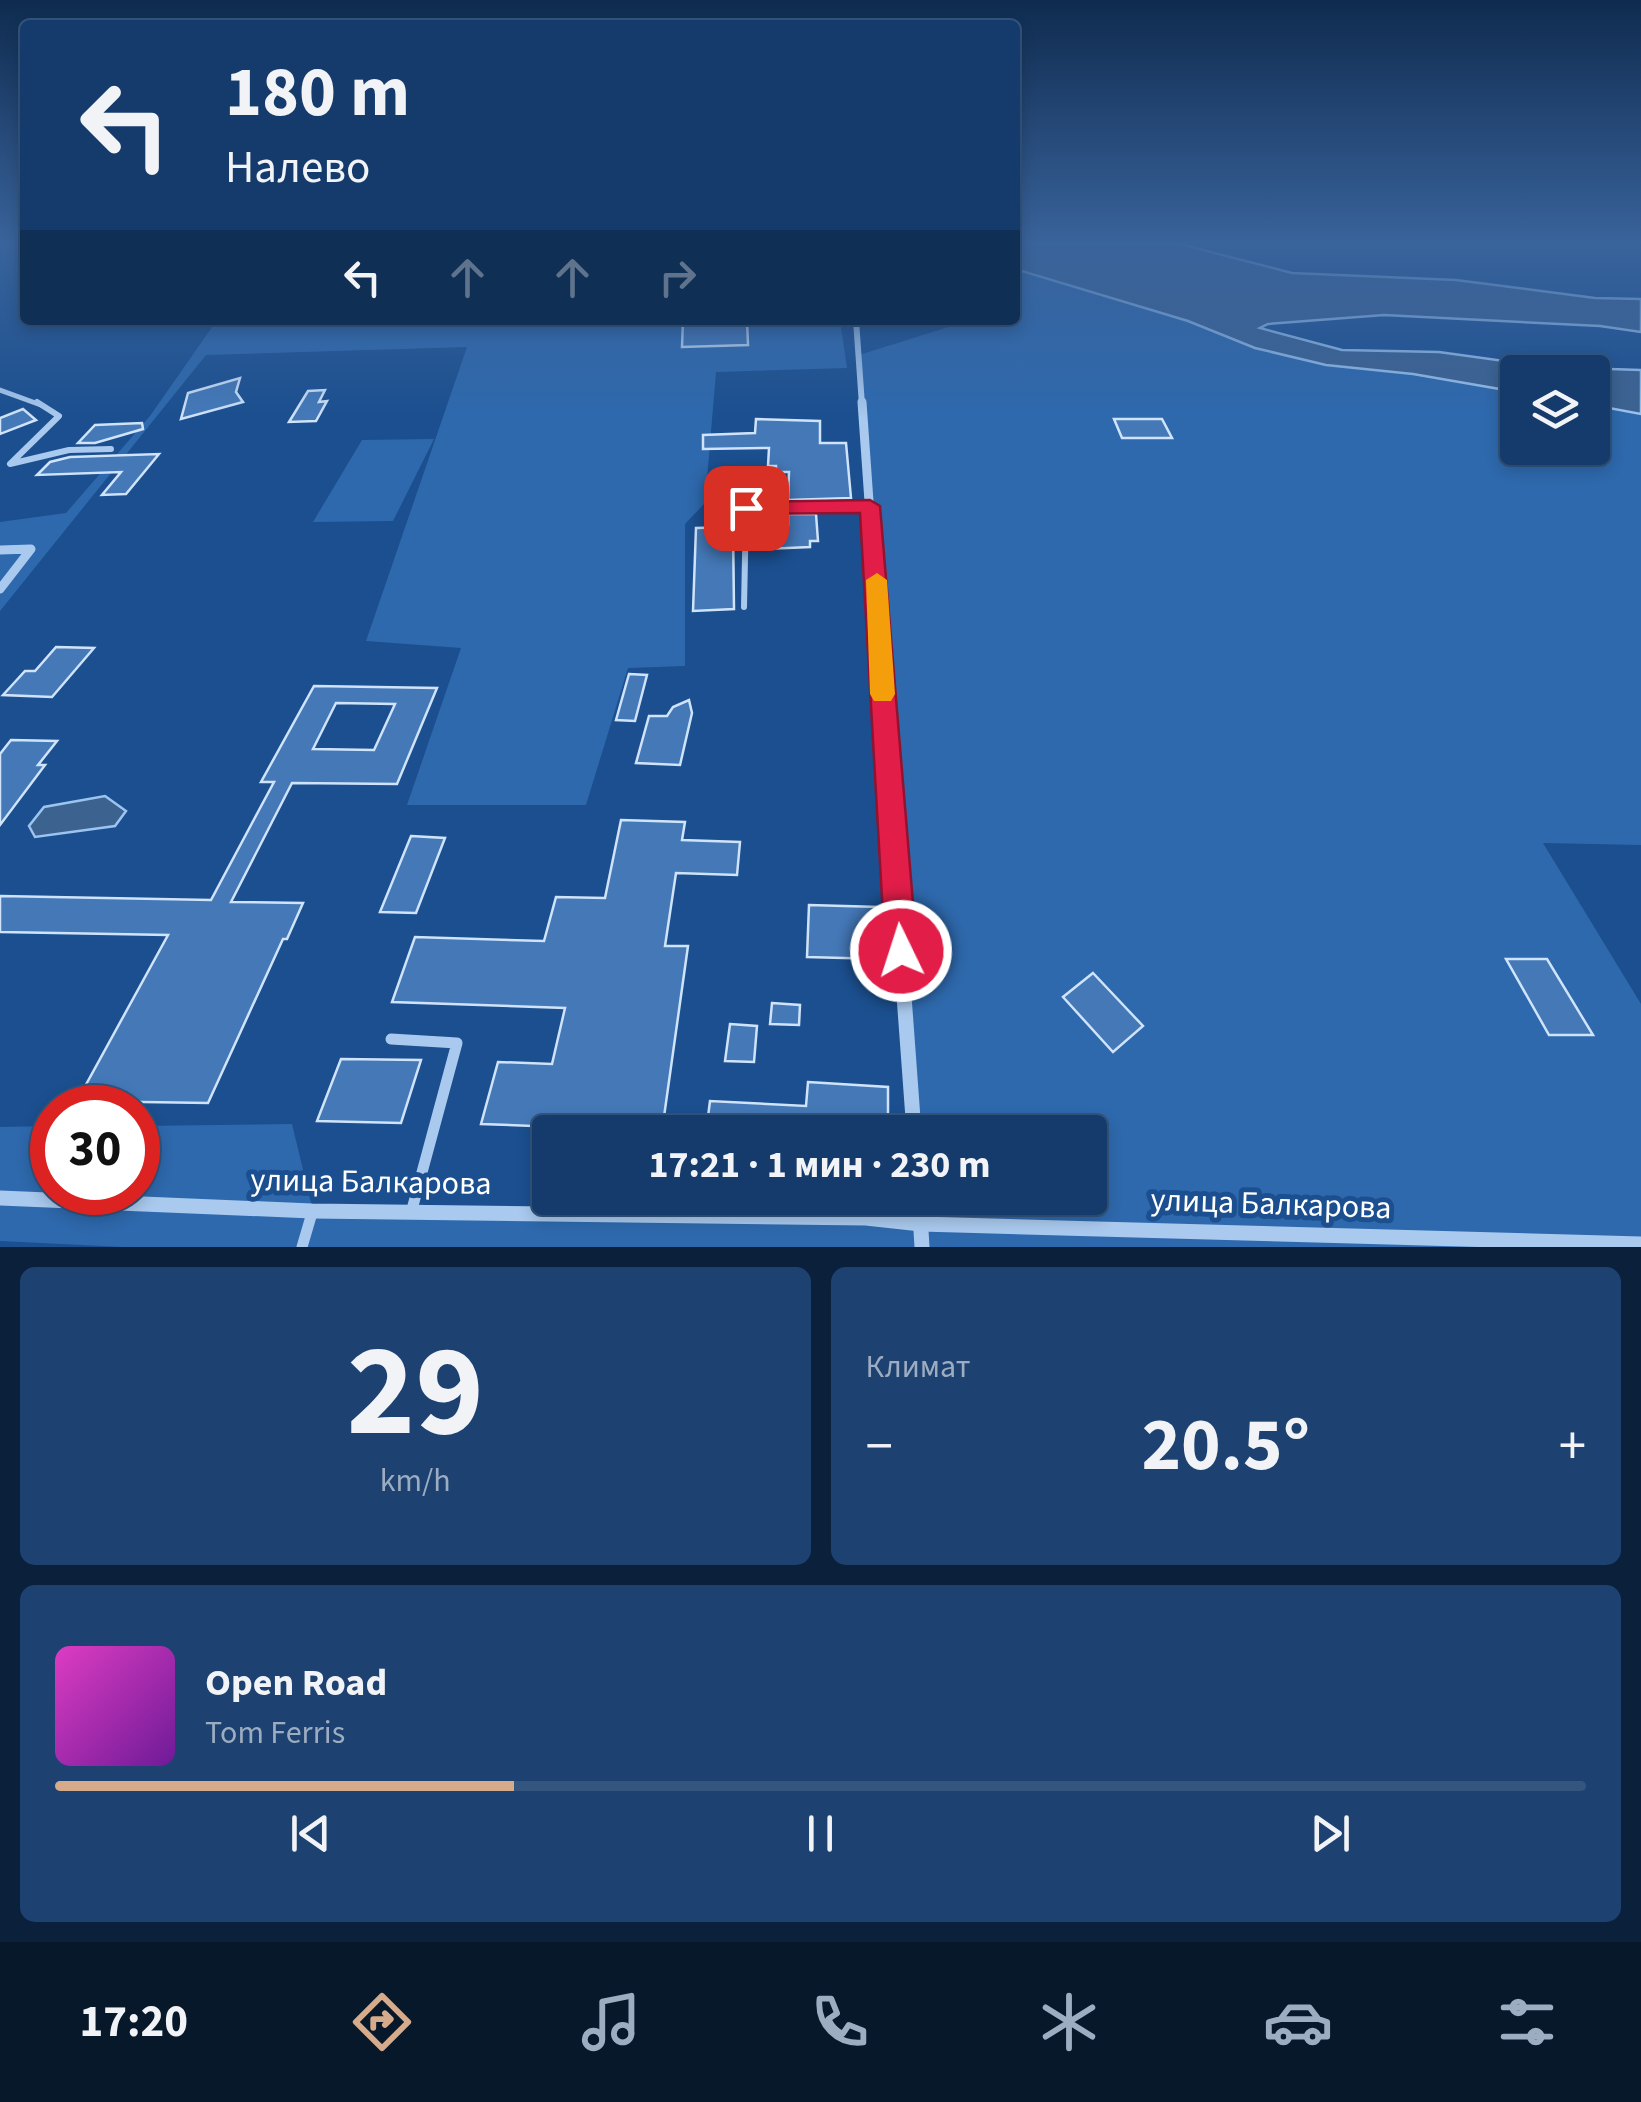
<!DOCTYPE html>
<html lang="ru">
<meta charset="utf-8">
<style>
body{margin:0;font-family:"Source Sans 3",sans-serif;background:#1d4271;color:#f1f3f6;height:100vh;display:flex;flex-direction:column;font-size:38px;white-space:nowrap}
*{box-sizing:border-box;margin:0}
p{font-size:32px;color:#9dadc1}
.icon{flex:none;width:55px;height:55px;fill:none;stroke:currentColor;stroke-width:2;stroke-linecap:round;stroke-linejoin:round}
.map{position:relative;height:1247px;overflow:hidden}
.drawer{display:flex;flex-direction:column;gap:20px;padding:20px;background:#0b203b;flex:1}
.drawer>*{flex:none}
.banner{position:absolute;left:20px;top:20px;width:1000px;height:305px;border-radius:10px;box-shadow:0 5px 15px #0003,0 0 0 2px #33557e;background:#143b6b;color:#f1f3f6;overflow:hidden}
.controls{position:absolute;left:1500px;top:355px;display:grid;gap:20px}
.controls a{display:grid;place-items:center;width:110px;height:110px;border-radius:10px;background:#143b6b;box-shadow:0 5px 15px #0003,0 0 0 2px #33557e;font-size:50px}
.speed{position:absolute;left:30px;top:1085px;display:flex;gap:20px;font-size:50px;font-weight:700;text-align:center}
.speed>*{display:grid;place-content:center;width:130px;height:130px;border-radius:50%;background:#143b6b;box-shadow:0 5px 15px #0003,0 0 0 2px #33557e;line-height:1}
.speed .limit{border:15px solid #d22;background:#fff;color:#111}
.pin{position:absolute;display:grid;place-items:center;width:85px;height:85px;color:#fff;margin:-42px;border-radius:20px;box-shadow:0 5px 15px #0006}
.me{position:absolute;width:110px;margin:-55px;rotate:356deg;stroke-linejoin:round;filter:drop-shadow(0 0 8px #0008)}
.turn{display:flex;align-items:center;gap:35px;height:210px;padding:0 40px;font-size:45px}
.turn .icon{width:130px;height:130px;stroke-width:2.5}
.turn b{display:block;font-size:70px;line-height:85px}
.lanes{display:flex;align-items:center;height:95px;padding:0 40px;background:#0003;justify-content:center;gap:50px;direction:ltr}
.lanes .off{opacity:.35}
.big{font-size:75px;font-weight:700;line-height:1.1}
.drawer .tile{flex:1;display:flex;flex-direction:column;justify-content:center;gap:15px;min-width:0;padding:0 35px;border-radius:15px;background:#1d4271}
.drawer .dial{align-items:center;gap:0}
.dial b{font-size:130px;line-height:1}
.song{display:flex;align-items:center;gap:30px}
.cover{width:120px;height:120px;border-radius:15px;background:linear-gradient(135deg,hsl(310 70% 55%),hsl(280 70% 35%))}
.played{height:10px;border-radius:5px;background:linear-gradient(90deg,#d6ab8b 30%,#33557e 30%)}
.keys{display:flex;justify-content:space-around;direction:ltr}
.heat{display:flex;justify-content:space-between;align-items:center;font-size:55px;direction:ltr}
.drawer .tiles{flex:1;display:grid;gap:20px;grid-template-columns:1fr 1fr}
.tile:last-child{grid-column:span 2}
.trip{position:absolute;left:532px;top:1115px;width:575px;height:100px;border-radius:10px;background:#143b6b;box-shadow:0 5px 15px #0003,0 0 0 2px #33557e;font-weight:700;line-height:100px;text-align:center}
.tab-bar{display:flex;height:160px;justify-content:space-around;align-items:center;background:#08182b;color:#9dadc1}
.tab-bar .icon{width:70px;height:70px}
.tab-bar .selected{color:#d6ab8b}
.tab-bar b{font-size:45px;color:#f1f3f6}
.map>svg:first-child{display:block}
.green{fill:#2e69ad}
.water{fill:#3c6290;stroke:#9cc4f0;stroke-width:2.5}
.building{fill:#4478b7;stroke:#cfe3fa;stroke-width:2.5;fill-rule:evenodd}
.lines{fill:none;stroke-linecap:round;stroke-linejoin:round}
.lane-far2{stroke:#a9c9ee;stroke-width:5}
.lane-far1{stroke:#a9c9ee;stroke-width:6}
.lane{stroke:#a9c9ee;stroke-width:11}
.street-far3{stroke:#a9c9ee;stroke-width:6}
.street-far2{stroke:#a9c9ee;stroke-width:9}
.street-far1{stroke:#a9c9ee;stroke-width:11}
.street{stroke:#a9c9ee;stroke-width:15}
.route{fill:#e11d48;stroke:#92132f;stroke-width:2.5}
.slow{fill:#f59e0b}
.labels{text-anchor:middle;stroke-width:10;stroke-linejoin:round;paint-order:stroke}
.near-street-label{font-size:32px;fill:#fff;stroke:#1b4f8f}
</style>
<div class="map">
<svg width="1641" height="1247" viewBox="0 0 1641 1247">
<rect width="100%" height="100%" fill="#1b4f8f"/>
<g class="green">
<path d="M 1015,269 L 1188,321 L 1255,348 L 1326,365 L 1413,374 L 1517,392 L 1518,448 L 1592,448 L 1593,405 L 1641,414 L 1641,845 L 1543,843 L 1641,1004 L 1641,1247 L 123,1247 L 0,1241 L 0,1127 L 52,1126 L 52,1192 L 138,1192 L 138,1126 L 292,1124 L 313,1211 L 920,1224 L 919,1198 L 1090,1198 L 1090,1132 L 914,1132 L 859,355 L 971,320 L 1015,320 Z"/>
<path d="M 217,320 L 840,320 L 847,368 L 716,372 L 705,503 L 685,524 L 685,666 L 628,668 L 586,805 L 407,805 L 461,648 L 366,641 L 467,347 L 206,355 L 0,611 L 0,522 L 66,513 L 150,416 Z"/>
<path d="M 434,439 L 393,521 L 313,522 L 362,440 Z"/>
</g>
<g class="water">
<path d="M 1015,243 L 1176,243 L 1292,273 L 1456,280 L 1595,298 L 1641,299 L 1641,332 L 1600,326 L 1384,315 L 1268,324 L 1260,328 L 1342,350 L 1439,352 L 1548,367 L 1641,370 L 1641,414 L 1593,405 L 1592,372 L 1518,372 L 1517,392 L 1413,374 L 1326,365 L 1255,348 L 1188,321 L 1015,269 Z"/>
<path d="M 105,796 L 126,811 L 115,826 L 35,837 L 29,826 L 44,807 Z"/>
</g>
<g class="building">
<path d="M 683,320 L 747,320 L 748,345 L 682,347 Z"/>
<path d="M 240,378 L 236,392 L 243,402 L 181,419 L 188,393 Z"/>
<path d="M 325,390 L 319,402 L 327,401 L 316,421 L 289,422 L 308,391 Z"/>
<path d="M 23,409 L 36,420 L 0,434 L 0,418 Z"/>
<path d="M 756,419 L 820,421 L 820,443 L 846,443 L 851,498 L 788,500 L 789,472 L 776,472 L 776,466 L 768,466 L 769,448 L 703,449 L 703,435 L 755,433 Z"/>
<path d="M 1114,419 L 1162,419 L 1172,438 L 1122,438 Z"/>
<path d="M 142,423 L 143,429 L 95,443 L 78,443 L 95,425 Z"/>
<path d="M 159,454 L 126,494 L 102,495 L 121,472 L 37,475 L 50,462 L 70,457 Z"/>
<path d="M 788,514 L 816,514 L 818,541 L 810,541 L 810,547 L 765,549 L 765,529 L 788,525 Z"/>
<path d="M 733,527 L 734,609 L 693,611 L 696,528 Z"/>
<path d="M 56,647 L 94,648 L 52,697 L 3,695 L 25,671 L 35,671 Z"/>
<path d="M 629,674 L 647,675 L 635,721 L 616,720 Z"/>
<path d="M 314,686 L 437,688 L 397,784 L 292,783 L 231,902 L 303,903 L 287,939 L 283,939 L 208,1103 L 77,1101 L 168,935 L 0,932 L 0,896 L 211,900 L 274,782 L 261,782 ZM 336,703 L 395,704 L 374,750 L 313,749 Z"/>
<path d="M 689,700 L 692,713 L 680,765 L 636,763 L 649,716 L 667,716 L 673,707 Z"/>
<path d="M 11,740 L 57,741 L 38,765 L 45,765 L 0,825 L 0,754 Z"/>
<path d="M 621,820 L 685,822 L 682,840 L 740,842 L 737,875 L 676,873 L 665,946 L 688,946 L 662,1131 L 481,1124 L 498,1062 L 552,1064 L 565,1008 L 392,1002 L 415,937 L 544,941 L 556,897 L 605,898 Z"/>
<path d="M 411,836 L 445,838 L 416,913 L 380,912 Z"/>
<path d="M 809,905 L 879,907 L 880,959 L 807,957 Z"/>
<path d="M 1506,959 L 1547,959 L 1593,1035 L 1549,1035 Z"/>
<path d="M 1093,973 L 1143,1026 L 1113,1052 L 1063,997 Z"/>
<path d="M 772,1003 L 800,1005 L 799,1025 L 770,1024 Z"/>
<path d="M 730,1024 L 757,1026 L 754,1062 L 725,1061 Z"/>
<path d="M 341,1059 L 421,1060 L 401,1123 L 317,1121 Z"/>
<path d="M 808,1082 L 888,1087 L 888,1132 L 706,1132 L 710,1101 L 806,1106 Z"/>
</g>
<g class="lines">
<path class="lane-far2" d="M 0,390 L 41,405"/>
<g class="lane-far1">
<path d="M 37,402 L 59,416 L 10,464 L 69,450 L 111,449"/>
<path d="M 744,607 L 746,508 L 870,506"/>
</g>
<g class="lane">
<path d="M 391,1039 L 457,1043 L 411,1213"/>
<path d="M 302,1247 L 312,1213"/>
</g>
<path class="street-far3" d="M 856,320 L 862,405"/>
<g class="street-far2">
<path d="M 862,402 L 877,615"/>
<path d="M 0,550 L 31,549 L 0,589"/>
</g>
<path class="street-far1" d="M 877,612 L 897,889"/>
<g class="street">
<path d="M 896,887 L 914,1132"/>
<path d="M 0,1198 L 312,1211 L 866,1218 L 921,1224 L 1641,1244"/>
<path d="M 919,1198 L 922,1247"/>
</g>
</g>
<linearGradient id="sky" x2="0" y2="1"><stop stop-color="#0f2b4f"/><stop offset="0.58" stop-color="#39639b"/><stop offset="1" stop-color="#39639b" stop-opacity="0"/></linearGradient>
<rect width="1641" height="418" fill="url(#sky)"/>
<path class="route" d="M 870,500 L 880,506 L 917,951 L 912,962 L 901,966 L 890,962 L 885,951 L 860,513 L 746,514 L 737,508 L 746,502 Z"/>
<path class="slow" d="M 877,573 L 887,580 L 895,694 L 891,701 L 874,701 L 870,694 L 866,580 Z"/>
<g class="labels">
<g class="near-street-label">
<text transform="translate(371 1181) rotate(1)" y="11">улица Балкарова</text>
<text transform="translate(1271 1203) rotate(2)" y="11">улица Балкарова</text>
</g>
</g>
</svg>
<div class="controls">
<a><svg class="icon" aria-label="layers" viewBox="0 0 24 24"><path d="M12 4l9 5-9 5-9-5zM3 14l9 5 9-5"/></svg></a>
</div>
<div class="speed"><div class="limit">30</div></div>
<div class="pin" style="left:746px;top:508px;background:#d93025"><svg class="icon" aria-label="arrive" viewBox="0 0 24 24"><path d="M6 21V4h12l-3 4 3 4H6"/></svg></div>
<svg class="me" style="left:901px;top:951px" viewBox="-20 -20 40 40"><circle r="17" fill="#e11d48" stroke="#fff" stroke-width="3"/><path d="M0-11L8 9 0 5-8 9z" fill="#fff"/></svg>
<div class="trip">17:21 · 1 мин · 230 m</div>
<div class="banner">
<div class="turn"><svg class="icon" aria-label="left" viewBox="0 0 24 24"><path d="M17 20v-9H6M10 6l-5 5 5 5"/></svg><div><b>180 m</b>Налево</div></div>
<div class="lanes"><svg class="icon" aria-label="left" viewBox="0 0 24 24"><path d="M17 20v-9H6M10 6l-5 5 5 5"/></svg><svg class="icon off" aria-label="ahead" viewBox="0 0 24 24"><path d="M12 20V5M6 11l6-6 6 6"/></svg><svg class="icon off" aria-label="ahead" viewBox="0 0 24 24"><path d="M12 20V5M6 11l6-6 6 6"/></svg><svg class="icon off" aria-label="right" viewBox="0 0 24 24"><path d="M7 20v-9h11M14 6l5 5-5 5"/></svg></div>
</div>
</div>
<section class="drawer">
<div class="tiles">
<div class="tile dial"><b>29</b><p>km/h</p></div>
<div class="tile"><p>Климат</p>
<div class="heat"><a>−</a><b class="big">20.5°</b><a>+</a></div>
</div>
<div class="tile">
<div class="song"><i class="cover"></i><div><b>Open Road</b><p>Tom Ferris</p></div></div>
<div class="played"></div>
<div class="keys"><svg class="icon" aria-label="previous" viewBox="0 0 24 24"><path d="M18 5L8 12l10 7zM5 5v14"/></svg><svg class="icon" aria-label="pause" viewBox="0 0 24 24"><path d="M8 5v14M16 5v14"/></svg><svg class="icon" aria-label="next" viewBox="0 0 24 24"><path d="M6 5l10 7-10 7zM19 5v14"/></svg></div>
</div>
</div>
</section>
<nav class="tab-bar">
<b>17:20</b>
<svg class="icon selected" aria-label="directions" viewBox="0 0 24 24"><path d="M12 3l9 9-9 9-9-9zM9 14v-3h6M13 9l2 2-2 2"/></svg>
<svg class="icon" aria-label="music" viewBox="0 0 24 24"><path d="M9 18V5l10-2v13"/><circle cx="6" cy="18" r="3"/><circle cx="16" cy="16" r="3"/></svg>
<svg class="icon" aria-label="phone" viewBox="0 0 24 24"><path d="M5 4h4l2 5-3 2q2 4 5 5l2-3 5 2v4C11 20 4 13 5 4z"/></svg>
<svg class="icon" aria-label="climate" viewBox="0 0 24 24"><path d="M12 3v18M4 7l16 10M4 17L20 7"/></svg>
<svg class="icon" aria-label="car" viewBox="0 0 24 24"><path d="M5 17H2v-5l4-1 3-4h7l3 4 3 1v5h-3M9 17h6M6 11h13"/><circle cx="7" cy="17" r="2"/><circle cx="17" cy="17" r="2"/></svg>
<svg class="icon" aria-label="filters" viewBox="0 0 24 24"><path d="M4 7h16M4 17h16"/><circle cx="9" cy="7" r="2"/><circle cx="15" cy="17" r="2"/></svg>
</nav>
